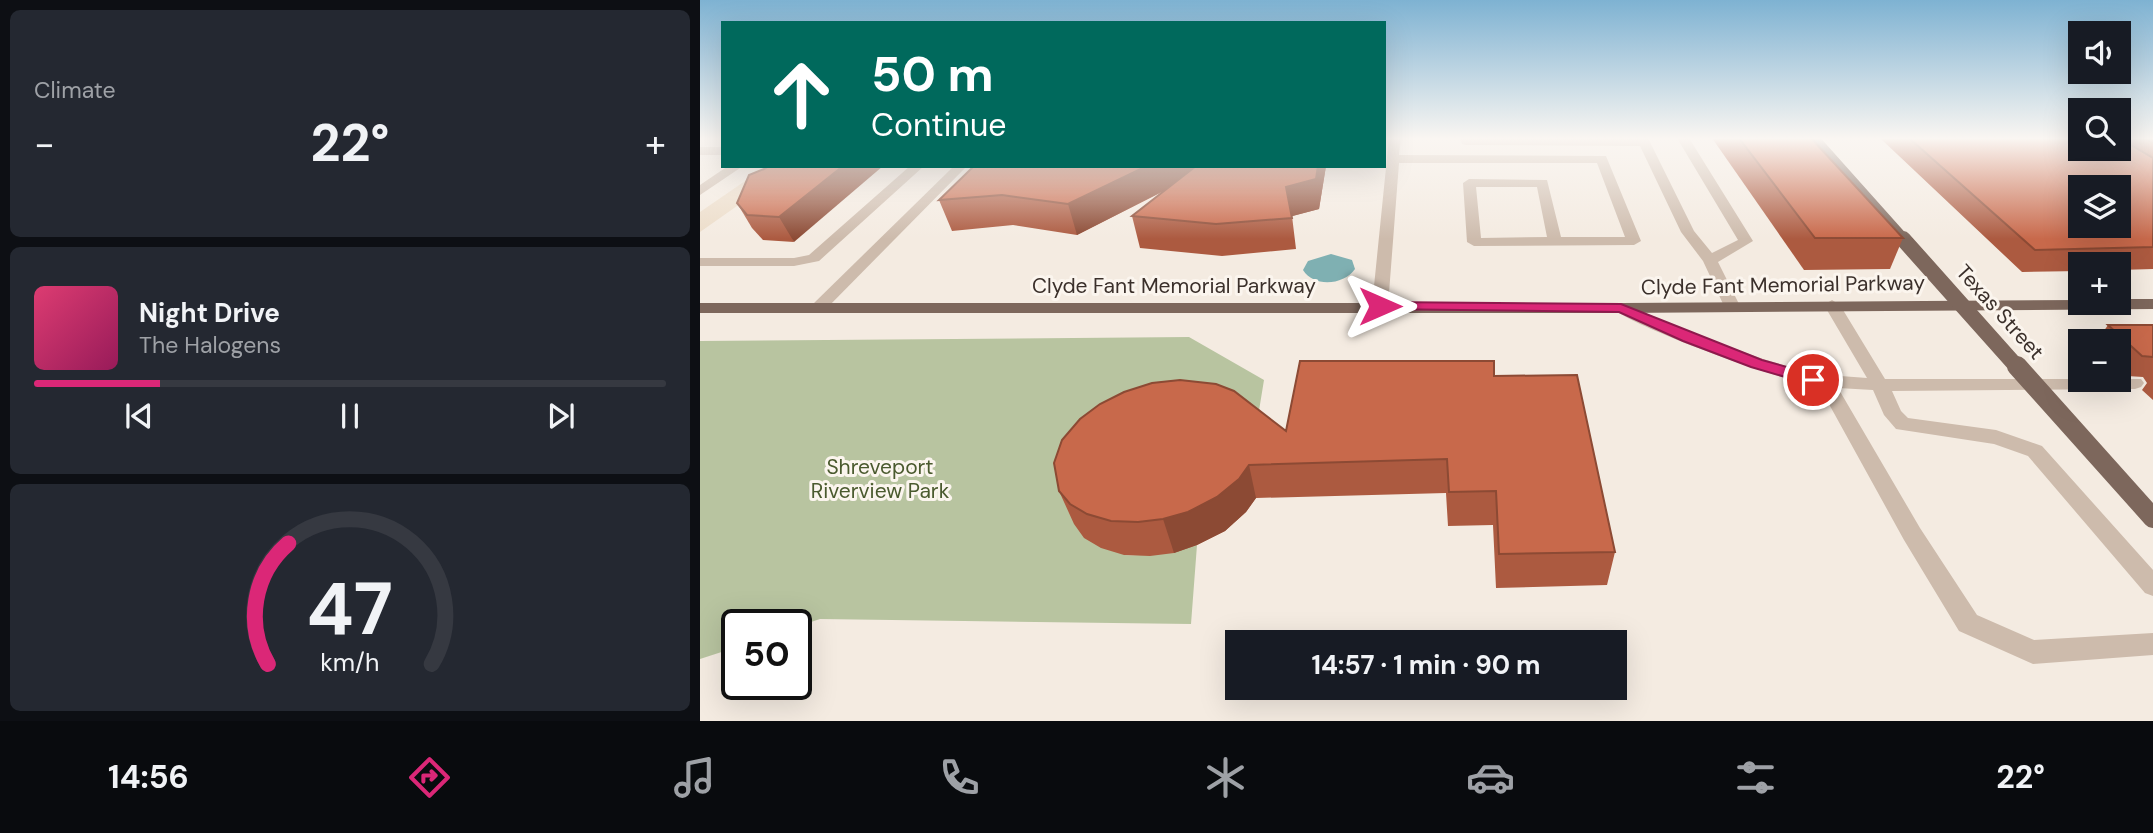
<!DOCTYPE html>
<meta charset="utf-8">
<style>
body{margin:0;font-family:"DM Sans",sans-serif;background:#242831;color:#f1f3f6;height:100vh;display:flex;flex-direction:column;font-size:26px;white-space:nowrap}
*{box-sizing:border-box;margin:0}
p{font-size:23px;color:#9ea1a6}
.icon{flex:none;width:38px;height:38px;fill:none;stroke:currentColor;stroke-width:2;stroke-linecap:round;stroke-linejoin:round}
.map{position:relative;flex:1;overflow:hidden}
.sheet{display:flex;flex-direction:column;gap:10px;padding:10px;background:#0d0f14;width:700px}
.sheet>*{flex:none}
.guide{position:absolute;left:21px;top:21px;width:665px;height:147px;border-radius:0px;box-shadow:0 7px 28px #0002;background:#00695c;color:#fff;overflow:hidden}
.fabs{position:absolute;left:1368px;top:21px;display:grid;gap:14px}
.fabs a{display:grid;place-items:center;width:63px;height:63px;border-radius:0px;background:#171b24;box-shadow:0 7px 28px #0002;font-size:35px}
.speed{position:absolute;left:21px;top:609px;display:flex;gap:14px;font-size:35px;font-weight:700;text-align:center}
.speed>*{display:grid;place-content:center;width:91px;height:91px;border-radius:50%;background:#171b24;box-shadow:0 7px 28px #0002;line-height:1}
.speed .limit{border:4px solid #111;border-radius:10px;background:#fff;color:#111}
.pin{position:absolute;display:grid;place-items:center;width:60px;height:60px;color:#fff;margin:-30px;border:4px solid #fff;border-radius:50%;box-shadow:0 2px 7px #0007}
.me{position:absolute;width:77px;margin:-38px;rotate:90deg;stroke-linejoin:round;filter:drop-shadow(0 0 5px #0008)}
.turn{display:flex;align-items:center;gap:24px;height:147px;padding:0 35px;font-size:32px}
.turn .icon{width:91px;height:91px;stroke-width:2.5}
.turn b{display:block;font-size:49px;line-height:60px}
.big{font-size:52px;font-weight:700;line-height:1.1}
.sheet .card{flex:1;display:flex;flex-direction:column;justify-content:center;gap:10px;min-width:0;padding:0 24px;border-radius:10px;background:#242831}
.sheet .dial{align-items:center;gap:0}
.dial svg{height:182px;overflow:visible;fill:none;stroke:#363941;stroke-width:7;stroke-linecap:round;text-anchor:middle}
.dial text{fill:#f1f3f6;stroke:none}
.song{display:flex;align-items:center;gap:21px}
.cover{width:84px;height:84px;border-radius:10px;background:linear-gradient(135deg,hsl(340 70% 55%),hsl(330 70% 35%))}
.played{height:7px;border-radius:4px;background:linear-gradient(90deg,#db2777 20%,#363941 20%)}
.keys{display:flex;justify-content:space-around;direction:ltr}
.heat{display:flex;justify-content:space-between;align-items:center;font-size:38px;direction:ltr}
.trip{position:absolute;left:525px;top:630px;width:402px;height:70px;border-radius:0px;background:#171b24;box-shadow:0 7px 28px #0002;font-weight:700;line-height:70px;text-align:center}
.tabs{display:flex;height:112px;justify-content:space-around;align-items:center;background:#090b0e;color:#9ea1a6}
.tabs .icon{width:49px;height:49px}
.tabs .active{color:#db2777}
.tabs b{font-size:32px;color:#f1f3f6}
main{display:flex;flex:1;min-height:0}
.map>svg:first-child{display:block}
.green{fill:#b8c4a0}
.plaza{fill:#ecdcc8}
.water{fill:#7fb0b2}
.lines{fill:none;stroke-linecap:round;stroke-linejoin:round}
.minor{fill:#cdbbac;fill-rule:evenodd}
.major{fill:#7d675c;fill-rule:evenodd}
.major-bridge-far2{stroke:#7d675c;stroke-width:13}
.major-bridge-far1{stroke:#7d675c;stroke-width:16}
.major-bridge{stroke:#7d675c;stroke-width:20}
.wall{fill:#ac5a40}
.shaded-wall{fill:#8c4a34}
.building{fill:#c8694b;stroke:#8c4a34;stroke-width:2;fill-rule:evenodd}
.route{fill:#db2777;stroke:#8e194d;stroke-width:2}
.labels{text-anchor:middle;stroke-width:6;stroke-linejoin:round;paint-order:stroke}
.street-label{font-size:21px;fill:#3b302b;stroke:#fbf5ee}
.park-label{font-size:21px;fill:#4a5a2e;stroke:#fbf5ee}
</style>
<main>
<section class="sheet">
<div class="card"><p>Climate</p>
<div class="heat"><a>−</a><b class="big">22°</b><a>+</a></div>
</div>
<div class="card">
<div class="song"><i class="cover"></i><div><b>Night Drive</b><p>The Halogens</p></div></div>
<div class="played"></div>
<div class="keys"><svg class="icon" aria-label="previous" viewBox="0 0 24 24"><path d="M18 5L8 12l10 7zM5 5v14"/></svg><svg class="icon" aria-label="pause" viewBox="0 0 24 24"><path d="M8 5v14M16 5v14"/></svg><svg class="icon" aria-label="next" viewBox="0 0 24 24"><path d="M6 5l10 7-10 7zM19 5v14"/></svg></div>
</div>
<div class="card dial"><svg viewBox="0 0 100 80">
<path d="M14 69A42 42 0 1 1 86 69"/>
<path d="M14 69A42 42 0 0 1 23 16" stroke="#db2777"/>
<text x="50" y="56" font-size="32" font-weight="700">47</text>
<text x="50" y="72" font-size="11">km/h</text>
</svg></div>
</section>
<div class="map">
<svg width="1453" height="721" viewBox="0 0 1453 721">
<rect width="100%" height="100%" fill="#f4ebe1"/>
<path class="green" d="M 489,337 L 564,380 L 555,435 L 424,555 C 450,556 472,553 497,545 L 491,624 L 120,619 L 96,627 L 96,625 L 37,625 L 37,647 L 0,659 L 0,341 Z"/>
<path class="plaza" d="M 67,166 L 94,166 L 0,232 L 0,212 Z"/>
<path class="water" d="M 631,254 L 652,260 L 655,269 C 644,285 614,288 603,270 L 608,261 Z"/>
<g class="lines">
<g class="minor">
<path d="M 689,138 L 701,138 L 699,155 L 906,156 L 941,241 L 934,245 L 774,246 L 767,242 L 763,183 L 769,179 L 847,180 L 861,237 L 925,237 L 897,163 L 699,163 L 688,306 L 680,311 L 674,309 L 672,306 ZM 776,187 L 837,187 L 847,237 L 781,238 Z"/>
<path d="M 760,138 L 948,138 L 994,231 L 1012,253 L 1038,240 L 977,138 L 989,138 L 1053,241 L 1018,262 L 1040,306 L 1032,311 L 1024,306 L 1003,261 L 981,232 L 940,146 L 766,145 L 762,144 Z"/>
<rect x="0" y="147" width="23" height="8"/>
<path d="M 28,166 L 43,166 L 0,195 L 0,185 Z"/>
<path d="M 210,166 L 224,166 L 119,261 L 94,266 L 0,266 L 0,258 L 94,258 L 109,255 Z"/>
<path d="M 254,166 L 267,166 L 124,311 L 112,311 L 110,308 L 112,305 Z"/>
<path d="M 1132,300 L 1140,305 L 1185,379 L 1441,379 L 1444,383 L 1441,387 L 1435,389 L 1192,391 L 1201,411 L 1208,418 L 1296,430 L 1342,446 L 1453,570 L 1453,596 L 1445,593 L 1328,456 L 1294,444 L 1196,429 L 1184,415 L 1173,390 L 1138,388 L 1220,528 L 1277,615 L 1334,640 L 1453,633 L 1453,655 L 1333,664 L 1259,631 L 1204,540 L 1119,386 C 1091,384 929,326 913,308 L 921,303 L 927,305 L 994,334 L 1063,359 L 1114,374 L 1167,378 L 1124,305 Z"/>
</g>
<path class="major" d="M 1419,299 L 1453,299 L 1453,309 L 921,313 L 0,313 L 0,303 L 921,303 L 1381,300 L 1381,303 L 1419,303 Z"/>
<path class="major-bridge-far2" d="M 1112,138 L 1204,241"/>
<path class="major-bridge-far1" d="M 1203,239 L 1318,368"/>
<path class="major-bridge" d="M 1317,366 L 1453,518"/>
</g>
<g class="wall">
<path d="M 1012,138 L 1111,138 L 1203,238 L 1190,269 L 1104,270 Z"/>
<path d="M 1180,138 L 1453,138 L 1453,269 L 1419,270 L 1419,264 L 1381,264 L 1381,271 L 1322,272 Z"/>
<path d="M 274,166 L 626,166 L 619,209 L 592,216 L 596,249 L 522,256 L 440,248 L 432,216 L 466,190 L 377,235 L 313,225 L 252,231 L 239,200 Z"/>
<path d="M 64,169 L 94,242 L 63,240 L 52,228 L 37,203 Z"/>
<path d="M 1408,325 L 1453,325 L 1453,400 L 1442,390 L 1447,383 L 1443,377 L 1427,376 L 1419,369 L 1419,341 L 1397,341 Z"/>
<path d="M 794,376 L 915,552 L 907,585 L 796,588 L 793,525 L 748,526 L 746,493 L 556,498 L 546,512 L 525,531 L 497,545 L 474,553 L 450,556 L 424,555 L 401,548 L 384,538 L 374,524 L 359,491 Z"/>
</g>
<g class="shaded-wall">
<path d="M 143,166 L 183,166 L 94,242 L 79,217 Z"/>
<path d="M 447,166 L 512,166 L 377,235 L 368,204 Z"/>
<path d="M 618,166 L 626,166 L 619,209 L 589,217 L 586,187 Z"/>
<path d="M 549,465 L 556,498 L 546,512 L 525,531 L 497,545 L 474,553 L 463,519 Z"/>
</g>
<g class="building">
<path d="M 1039,138 L 1111,138 L 1203,238 L 1115,238 Z"/>
<path d="M 1209,138 L 1381,138 L 1381,149 L 1419,149 L 1419,138 L 1453,158 L 1453,247 L 1335,250 ZM 1381,187 L 1419,187 L 1419,226 L 1381,226 Z"/>
<path d="M 1444,138 L 1453,138 L 1453,143 Z"/>
<path d="M 69,166 L 143,166 L 79,217 L 47,215 L 37,203 L 49,175 L 64,169 Z"/>
<path d="M 274,166 L 447,166 L 368,204 L 302,195 L 239,200 Z"/>
<path d="M 496,166 L 618,166 L 616,179 L 586,187 L 592,218 L 516,224 L 432,216 Z"/>
<path d="M 1408,325 L 1453,325 L 1453,357 L 1442,356 Z"/>
<path d="M 600,361 L 794,361 L 794,376 L 877,375 L 915,552 L 799,554 L 796,491 L 749,492 L 747,459 L 549,465 L 539,479 L 517,497 L 488,512 L 463,519 L 438,522 L 411,521 L 387,514 L 370,504 L 359,491 L 354,463 L 362,440 L 380,419 L 400,404 L 424,392 L 452,383 L 480,380 L 516,384 L 534,391 L 586,431 Z"/>
</g>
<linearGradient id="sky" x2="0" y2="1"><stop stop-color="#7eb2d2"/><stop offset="0.58" stop-color="#faf6f2"/><stop offset="1" stop-color="#faf6f2" stop-opacity="0"/></linearGradient>
<rect width="1453" height="239" fill="url(#sky)"/>
<path class="route" d="M 680,302 L 921,304 L 1062,360 L 1119,376 L 1122,380 L 1113,385 L 1051,367 L 983,341 L 919,312 L 675,309 L 673,306 Z"/>
<g class="labels">
<g class="street-label">
<text transform="translate(1083 285) rotate(-1)" y="7">Clyde Fant Memorial Parkway</text>
<text x="474" y="293">Clyde Fant Memorial Parkway</text>
<text transform="translate(1300 312) rotate(48)" y="7">Texas Street</text>
</g>
<g class="park-label">
<text x="180" y="474">Shreveport<tspan x="180" dy="24">Riverview Park</tspan></text>
</g>
</g>
</svg>
<div class="fabs">
<a><svg class="icon" aria-label="sound" viewBox="0 0 24 24"><path d="M4 9h4l5-4v14l-5-4H4zM17 9q2 3 0 6"/></svg></a>
<a><svg class="icon" aria-label="search" viewBox="0 0 24 24"><circle cx="10" cy="10" r="6"/><path d="M15 15l6 6"/></svg></a>
<a><svg class="icon" aria-label="layers" viewBox="0 0 24 24"><path d="M12 4l9 5-9 5-9-5zM3 14l9 5 9-5"/></svg></a>
<a>+</a>
<a>−</a>
</div>
<div class="speed"><div class="limit">50</div></div>
<div class="pin" style="left:1113px;top:380px;background:#d93025"><svg class="icon" aria-label="arrive" viewBox="0 0 24 24"><path d="M6 21V4h12l-3 4 3 4H6"/></svg></div>
<svg class="me" style="left:680px;top:306px" viewBox="-20 -20 40 40"><path d="M0-17L14 15 0 8-14 15z" fill="#db2777" stroke="#fff" stroke-width="4"/></svg>
<div class="trip">14:57 · 1 min · 90 m</div>
<div class="guide">
<div class="turn"><svg class="icon" aria-label="ahead" viewBox="0 0 24 24"><path d="M12 20V5M6 11l6-6 6 6"/></svg><div><b>50 m</b>Continue</div></div>
</div>
</div>
</main>
<nav class="tabs">
<b>14:56</b>
<svg class="icon active" aria-label="directions" viewBox="0 0 24 24"><path d="M12 3l9 9-9 9-9-9zM9 14v-3h6M13 9l2 2-2 2"/></svg>
<svg class="icon" aria-label="music" viewBox="0 0 24 24"><path d="M9 18V5l10-2v13"/><circle cx="6" cy="18" r="3"/><circle cx="16" cy="16" r="3"/></svg>
<svg class="icon" aria-label="phone" viewBox="0 0 24 24"><path d="M5 4h4l2 5-3 2q2 4 5 5l2-3 5 2v4C11 20 4 13 5 4z"/></svg>
<svg class="icon" aria-label="climate" viewBox="0 0 24 24"><path d="M12 3v18M4 7l16 10M4 17L20 7"/></svg>
<svg class="icon" aria-label="car" viewBox="0 0 24 24"><path d="M5 17H2v-5l4-1 3-4h7l3 4 3 1v5h-3M9 17h6M6 11h13"/><circle cx="7" cy="17" r="2"/><circle cx="17" cy="17" r="2"/></svg>
<svg class="icon" aria-label="filters" viewBox="0 0 24 24"><path d="M4 7h16M4 17h16"/><circle cx="9" cy="7" r="2"/><circle cx="15" cy="17" r="2"/></svg>
<b>22°</b>
</nav>
